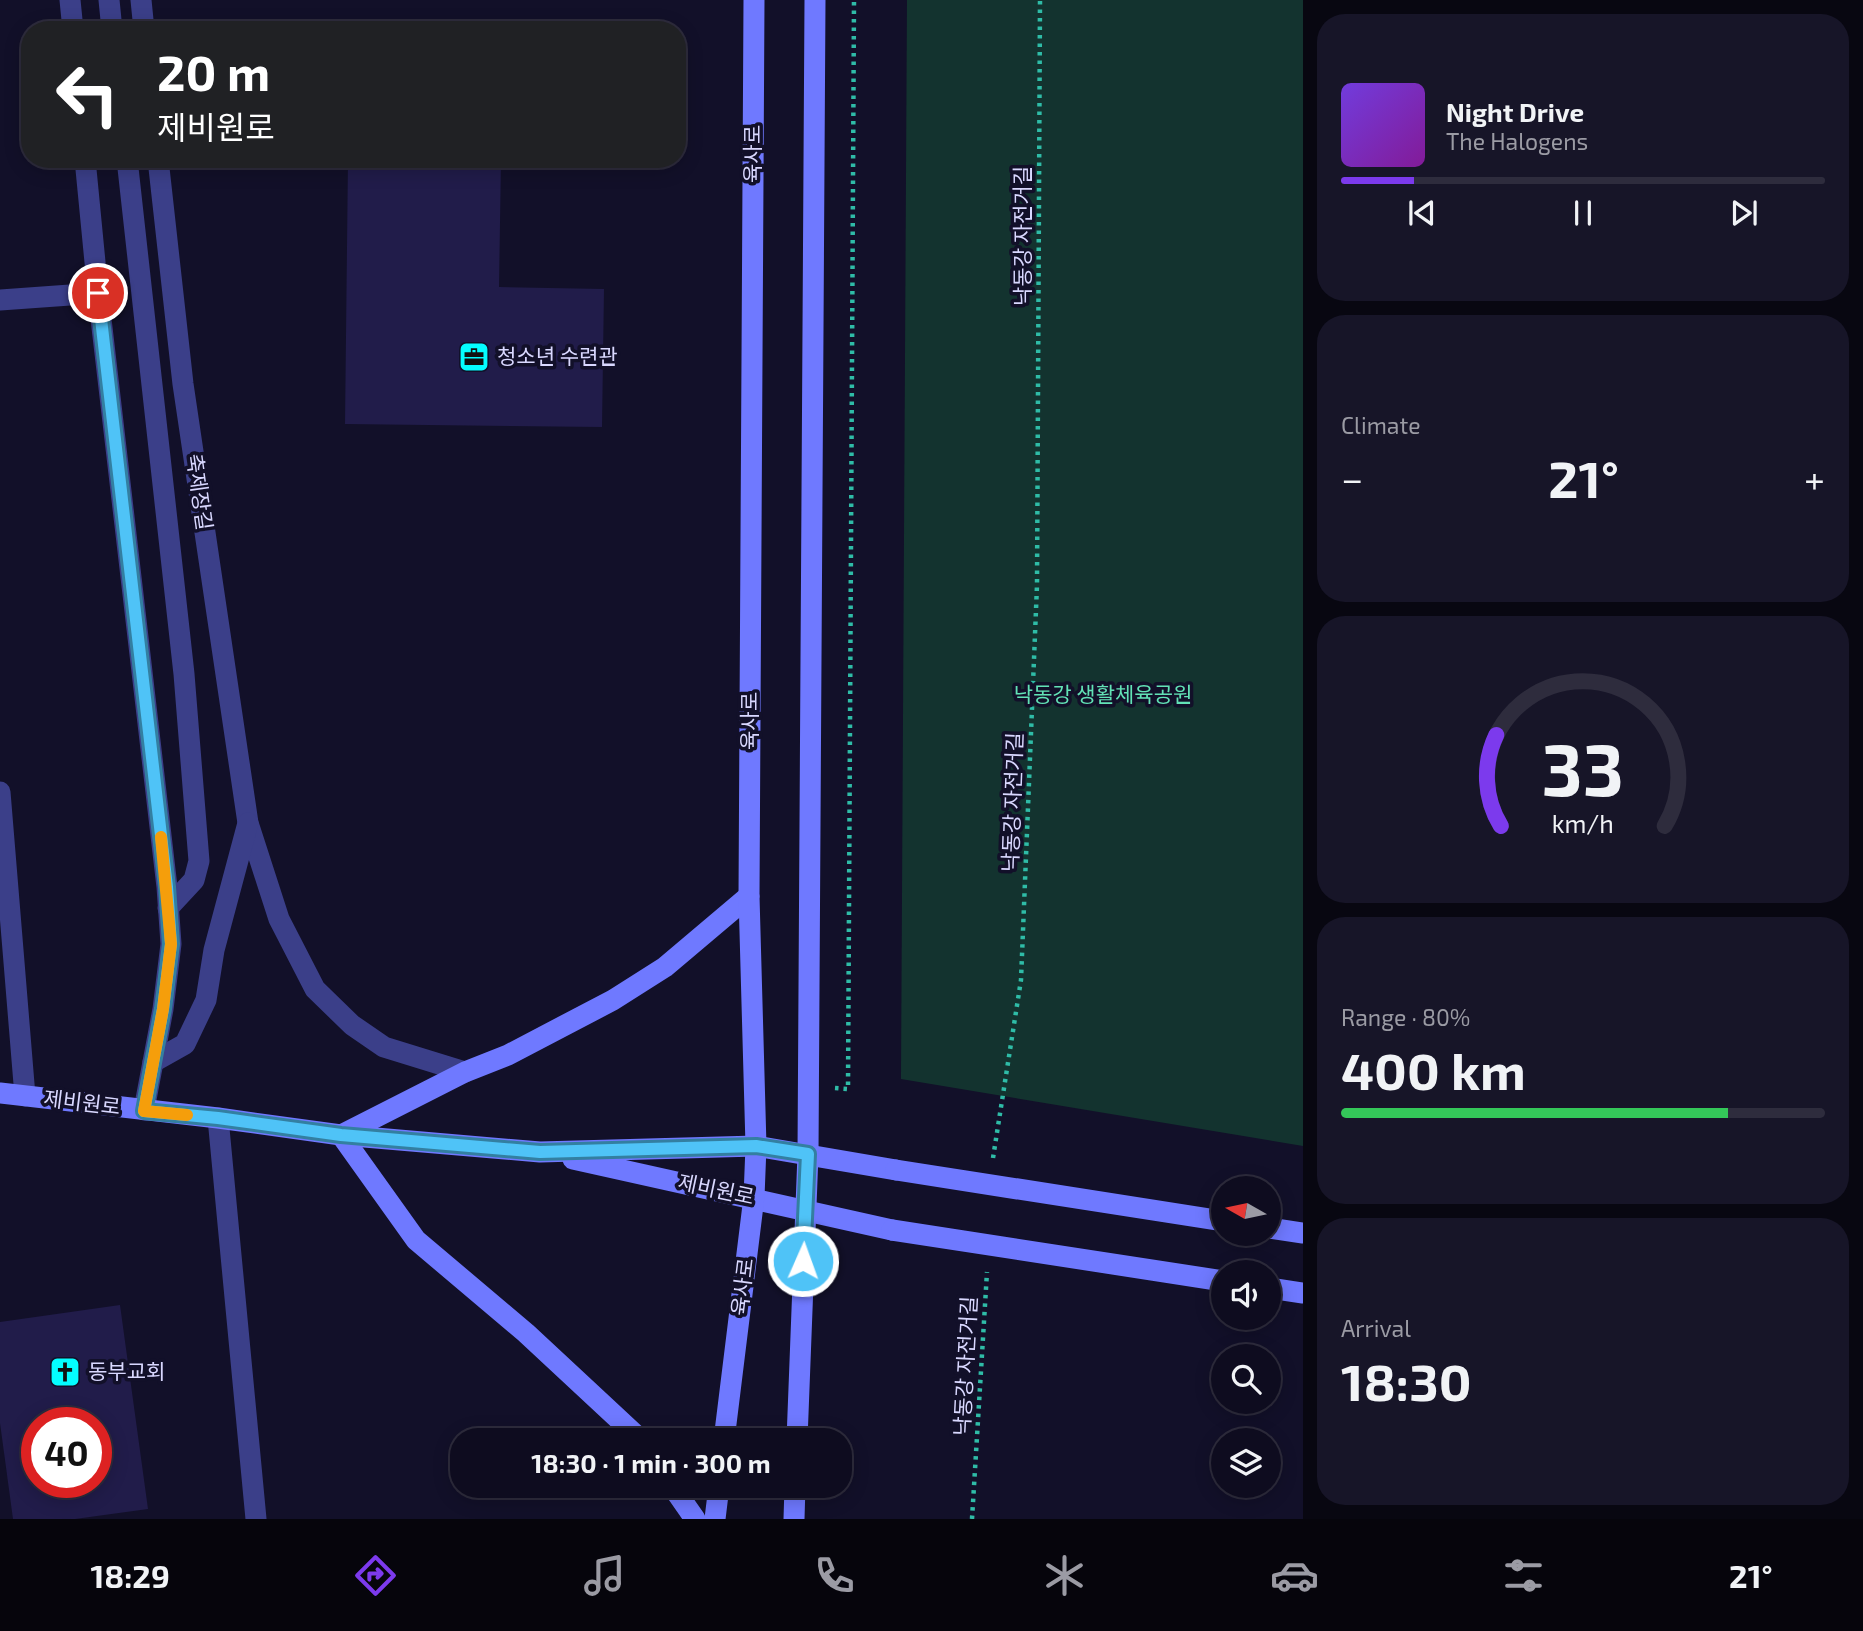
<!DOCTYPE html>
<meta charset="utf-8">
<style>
body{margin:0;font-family:"Exo 2","Noto Sans KR",sans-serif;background:#171528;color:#f1f3f6;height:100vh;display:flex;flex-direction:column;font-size:26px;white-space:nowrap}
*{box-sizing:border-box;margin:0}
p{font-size:23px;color:#9b9ba4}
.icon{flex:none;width:38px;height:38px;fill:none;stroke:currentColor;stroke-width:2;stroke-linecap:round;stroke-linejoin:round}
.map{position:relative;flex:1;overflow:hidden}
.sheet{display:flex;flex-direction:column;gap:14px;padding:14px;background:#080711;width:560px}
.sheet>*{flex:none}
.guide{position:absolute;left:21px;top:21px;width:665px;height:147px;border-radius:28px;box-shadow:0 4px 18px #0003,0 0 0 2px #2e2c3d;background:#202124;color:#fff;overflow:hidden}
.needle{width:46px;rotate:279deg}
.controls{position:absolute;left:1211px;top:1176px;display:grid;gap:14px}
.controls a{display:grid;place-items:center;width:70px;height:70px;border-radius:50%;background:#0e0c1f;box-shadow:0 4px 18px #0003,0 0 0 2px #2e2c3d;font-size:35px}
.speed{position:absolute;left:21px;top:1407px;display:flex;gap:14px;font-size:35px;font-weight:700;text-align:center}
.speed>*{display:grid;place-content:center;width:91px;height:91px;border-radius:50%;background:#0e0c1f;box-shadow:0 4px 18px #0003,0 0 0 2px #2e2c3d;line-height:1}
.speed .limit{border:10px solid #d22;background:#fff;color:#111}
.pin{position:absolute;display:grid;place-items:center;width:60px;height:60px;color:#fff;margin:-30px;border:4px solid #fff;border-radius:50%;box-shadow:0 2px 7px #0007}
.me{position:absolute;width:77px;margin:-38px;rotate:2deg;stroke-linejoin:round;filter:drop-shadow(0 0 5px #0008)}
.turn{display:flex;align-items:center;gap:24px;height:147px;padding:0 21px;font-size:32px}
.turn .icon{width:91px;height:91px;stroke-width:2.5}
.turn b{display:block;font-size:49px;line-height:60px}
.big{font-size:52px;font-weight:700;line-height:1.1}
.sheet .tile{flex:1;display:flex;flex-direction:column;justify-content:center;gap:10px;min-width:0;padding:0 24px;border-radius:28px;background:#171528}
.sheet .dial{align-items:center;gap:0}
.dial svg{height:182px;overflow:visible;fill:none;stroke:#2e2c3d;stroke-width:7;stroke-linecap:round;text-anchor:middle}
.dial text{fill:#f1f3f6;stroke:none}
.song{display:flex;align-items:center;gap:21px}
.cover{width:84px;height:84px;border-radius:10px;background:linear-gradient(135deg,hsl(260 70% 55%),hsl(290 70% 35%))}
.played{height:7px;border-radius:4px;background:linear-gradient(90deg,#7c3aed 15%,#2e2c3d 15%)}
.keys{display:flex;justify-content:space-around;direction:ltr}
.heat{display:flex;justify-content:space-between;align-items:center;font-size:38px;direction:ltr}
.charge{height:10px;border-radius:5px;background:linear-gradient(90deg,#34c759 80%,#2e2c3d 0)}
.trip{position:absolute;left:450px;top:1428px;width:402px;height:70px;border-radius:28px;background:#0e0c1f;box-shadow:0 4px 18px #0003,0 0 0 2px #2e2c3d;font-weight:700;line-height:70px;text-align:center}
.menu{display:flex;height:112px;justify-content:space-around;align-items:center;background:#06050c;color:#9b9ba4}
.menu .icon{width:49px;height:49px}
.menu .active{color:#7c3aed}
.menu b{font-size:32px;color:#f1f3f6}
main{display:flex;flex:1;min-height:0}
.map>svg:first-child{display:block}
.green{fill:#13332f}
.building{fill:#211c4a;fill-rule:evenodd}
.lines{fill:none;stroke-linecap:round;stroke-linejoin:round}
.path{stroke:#2fbca7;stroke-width:4.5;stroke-dasharray:3.5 5;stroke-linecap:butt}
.street{stroke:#3b3f89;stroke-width:21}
.secondary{stroke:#6f79ff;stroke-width:21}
.secondary-bridge{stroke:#6f79ff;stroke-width:21}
.route-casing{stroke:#337fa1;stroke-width:18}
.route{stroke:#4fc3f7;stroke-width:12}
.slow{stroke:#f59e0b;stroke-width:12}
.labels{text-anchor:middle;stroke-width:7;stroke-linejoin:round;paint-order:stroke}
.street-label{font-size:21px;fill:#d9d8ff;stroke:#121029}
.poi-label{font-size:21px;fill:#d9d8ff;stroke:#121029;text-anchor:start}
.park-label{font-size:21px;fill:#62e2b6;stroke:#121029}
</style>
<main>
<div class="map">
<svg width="1303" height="1519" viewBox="0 0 1303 1519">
<rect width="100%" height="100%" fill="#121029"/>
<path class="green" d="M 907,0 L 1303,0 L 1303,1146 L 901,1079 Z"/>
<g class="building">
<path d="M 348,159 L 501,159 L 499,287 L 604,289 L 602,427 L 345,424 Z"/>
<path d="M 120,1305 L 148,1509 L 75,1519 L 13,1519 L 0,1423 L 0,1322 ZM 37,1423 L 96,1423 L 96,1482 L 37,1482 Z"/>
</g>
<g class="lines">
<g class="path">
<path d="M 835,1088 L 848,1089 L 854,0"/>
<path d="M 993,1158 L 1021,980 L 1037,585 L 1040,0"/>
<path d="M 972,1519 L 987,1272"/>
</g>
<g class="street">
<path d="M 70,0 L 73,30"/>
<path d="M 109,0 L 112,30"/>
<path d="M 141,0 L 144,30"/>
<path d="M 85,159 L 98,293 L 167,887 L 171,944 L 163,1009 L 144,1110"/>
<path d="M 127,159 L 184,674 L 199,861 L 194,880 L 168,908"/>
<path d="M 158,159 L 183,384 L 248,823 L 279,919 L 315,989 L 352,1025 L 384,1047 L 465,1072"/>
<path d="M 0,300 L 98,293"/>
<path d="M 0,792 L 25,1096"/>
<path d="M 153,1062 L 185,1044 L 206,1000 L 214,950 L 248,823"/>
<path d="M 218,1118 L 256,1519"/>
</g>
<g class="secondary">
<path d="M 0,1093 L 218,1118 L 341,1135 L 540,1152 L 756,1146 L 896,1170"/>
<path d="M 573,1159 L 892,1230"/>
<path d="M 1269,1228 L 1303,1233"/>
<path d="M 1269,1288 L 1303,1293"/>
<path d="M 641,1440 L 526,1333 L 416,1240 L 341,1135 L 465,1072 L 508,1055 L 613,1000 L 665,967 L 749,896"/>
<path d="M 724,1440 L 754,1197 L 756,1146 L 749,896 L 754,0"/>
<path d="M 797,1440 L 808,1154 L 815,0"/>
<path d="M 672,1486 L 695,1519"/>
<path d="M 715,1519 L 719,1486"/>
<path d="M 794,1519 L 795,1486"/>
</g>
<g class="secondary-bridge">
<path d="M 896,1170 L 1223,1221"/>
<path d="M 892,1230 L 1223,1281"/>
</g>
</g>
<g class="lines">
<g class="route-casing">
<path id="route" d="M 98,293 L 167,887 L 171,944 L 163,1009 L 144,1111 L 218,1118 L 341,1135 L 540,1152 L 756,1146 L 808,1154 L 803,1261"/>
</g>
<use href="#route" class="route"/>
<path class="slow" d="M 161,837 L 171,944 L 163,1009 L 144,1111 L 187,1115"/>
</g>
<defs>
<g id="office-square" transform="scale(1.575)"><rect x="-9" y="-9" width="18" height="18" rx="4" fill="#04fdff" stroke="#121029"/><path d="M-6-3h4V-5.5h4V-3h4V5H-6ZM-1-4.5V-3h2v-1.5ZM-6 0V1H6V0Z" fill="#111"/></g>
<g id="church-square" transform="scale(1.575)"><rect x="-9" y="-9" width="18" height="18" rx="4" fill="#04fdff" stroke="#121029"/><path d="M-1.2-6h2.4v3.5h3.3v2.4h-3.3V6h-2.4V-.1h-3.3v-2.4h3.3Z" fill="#111"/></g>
</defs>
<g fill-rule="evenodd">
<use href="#office-square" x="474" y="357"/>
<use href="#church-square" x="65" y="1372"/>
</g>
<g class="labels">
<g class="street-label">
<text transform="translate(753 154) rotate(-90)" y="7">육사로</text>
<text transform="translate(1023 236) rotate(-90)" y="7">낙동강 자전거길</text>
<text transform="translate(199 492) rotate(82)" y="7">축제장길</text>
<text transform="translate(750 721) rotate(-90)" y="7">육사로</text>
<text transform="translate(1013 802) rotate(-88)" y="7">낙동강 자전거길</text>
<text transform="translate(82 1103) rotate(7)" y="7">제비원로</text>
<text transform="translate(716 1190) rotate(12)" y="7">제비원로</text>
<text transform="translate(743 1287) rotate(-83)" y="7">육사로</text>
<text transform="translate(966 1366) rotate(-87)" y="7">낙동강 자전거길</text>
</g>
<g class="poi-label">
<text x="497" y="364">청소년 수련관</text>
<text x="88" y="1379">동부교회</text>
</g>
<g class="park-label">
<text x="1103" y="702">낙동강 생활체육공원</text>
</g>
</g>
</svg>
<div class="controls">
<a><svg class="needle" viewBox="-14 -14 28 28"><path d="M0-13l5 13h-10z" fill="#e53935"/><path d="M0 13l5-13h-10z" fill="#9b9ba4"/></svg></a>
<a><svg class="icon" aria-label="sound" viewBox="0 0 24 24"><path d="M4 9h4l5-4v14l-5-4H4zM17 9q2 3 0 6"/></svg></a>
<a><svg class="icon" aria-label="search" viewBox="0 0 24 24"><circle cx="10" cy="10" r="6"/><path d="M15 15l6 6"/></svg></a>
<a><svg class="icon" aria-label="layers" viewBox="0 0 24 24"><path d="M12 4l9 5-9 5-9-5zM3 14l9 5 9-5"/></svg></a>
</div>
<div class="speed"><div class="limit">40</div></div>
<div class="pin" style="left:98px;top:293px;background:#d93025"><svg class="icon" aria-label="arrive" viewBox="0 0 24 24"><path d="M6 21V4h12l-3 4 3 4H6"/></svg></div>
<svg class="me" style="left:803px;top:1261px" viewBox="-20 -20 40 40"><circle r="17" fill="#4fc3f7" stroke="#fff" stroke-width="3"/><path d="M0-11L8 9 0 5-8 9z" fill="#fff"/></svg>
<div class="trip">18:30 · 1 min · 300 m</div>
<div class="guide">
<div class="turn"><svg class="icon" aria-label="left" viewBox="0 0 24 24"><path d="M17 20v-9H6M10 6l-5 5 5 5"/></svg><div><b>20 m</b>제비원로</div></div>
</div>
</div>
<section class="sheet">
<div class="tile">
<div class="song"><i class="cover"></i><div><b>Night Drive</b><p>The Halogens</p></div></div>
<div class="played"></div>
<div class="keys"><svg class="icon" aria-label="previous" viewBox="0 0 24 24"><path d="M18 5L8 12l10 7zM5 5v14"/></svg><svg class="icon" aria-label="pause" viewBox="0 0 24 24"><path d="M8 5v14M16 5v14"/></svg><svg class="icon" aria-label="next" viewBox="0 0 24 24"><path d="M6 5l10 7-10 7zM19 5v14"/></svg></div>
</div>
<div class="tile"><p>Climate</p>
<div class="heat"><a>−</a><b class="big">21°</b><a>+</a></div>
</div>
<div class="tile dial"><svg viewBox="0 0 100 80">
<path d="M14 69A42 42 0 1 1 86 69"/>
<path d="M14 69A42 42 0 0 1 12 29" stroke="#7c3aed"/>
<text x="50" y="56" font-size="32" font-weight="700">33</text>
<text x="50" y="72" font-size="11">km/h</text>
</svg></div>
<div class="tile"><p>Range · 80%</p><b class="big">400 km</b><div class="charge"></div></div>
<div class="tile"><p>Arrival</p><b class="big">18:30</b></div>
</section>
</main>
<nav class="menu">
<b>18:29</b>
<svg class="icon active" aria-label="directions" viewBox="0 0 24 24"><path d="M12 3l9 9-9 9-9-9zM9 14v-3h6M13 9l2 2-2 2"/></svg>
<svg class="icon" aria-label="music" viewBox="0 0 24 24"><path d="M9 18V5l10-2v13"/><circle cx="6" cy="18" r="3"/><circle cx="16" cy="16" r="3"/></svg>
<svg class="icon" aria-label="phone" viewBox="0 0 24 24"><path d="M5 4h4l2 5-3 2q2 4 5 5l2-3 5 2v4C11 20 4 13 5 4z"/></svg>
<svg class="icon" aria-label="climate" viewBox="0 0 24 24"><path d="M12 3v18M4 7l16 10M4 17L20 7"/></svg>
<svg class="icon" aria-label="car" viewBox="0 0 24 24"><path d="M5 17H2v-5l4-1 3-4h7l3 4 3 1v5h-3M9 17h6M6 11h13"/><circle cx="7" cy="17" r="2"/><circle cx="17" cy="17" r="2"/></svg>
<svg class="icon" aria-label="filters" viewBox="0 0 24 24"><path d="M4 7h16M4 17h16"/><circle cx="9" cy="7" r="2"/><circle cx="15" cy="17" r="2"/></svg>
<b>21°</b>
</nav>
